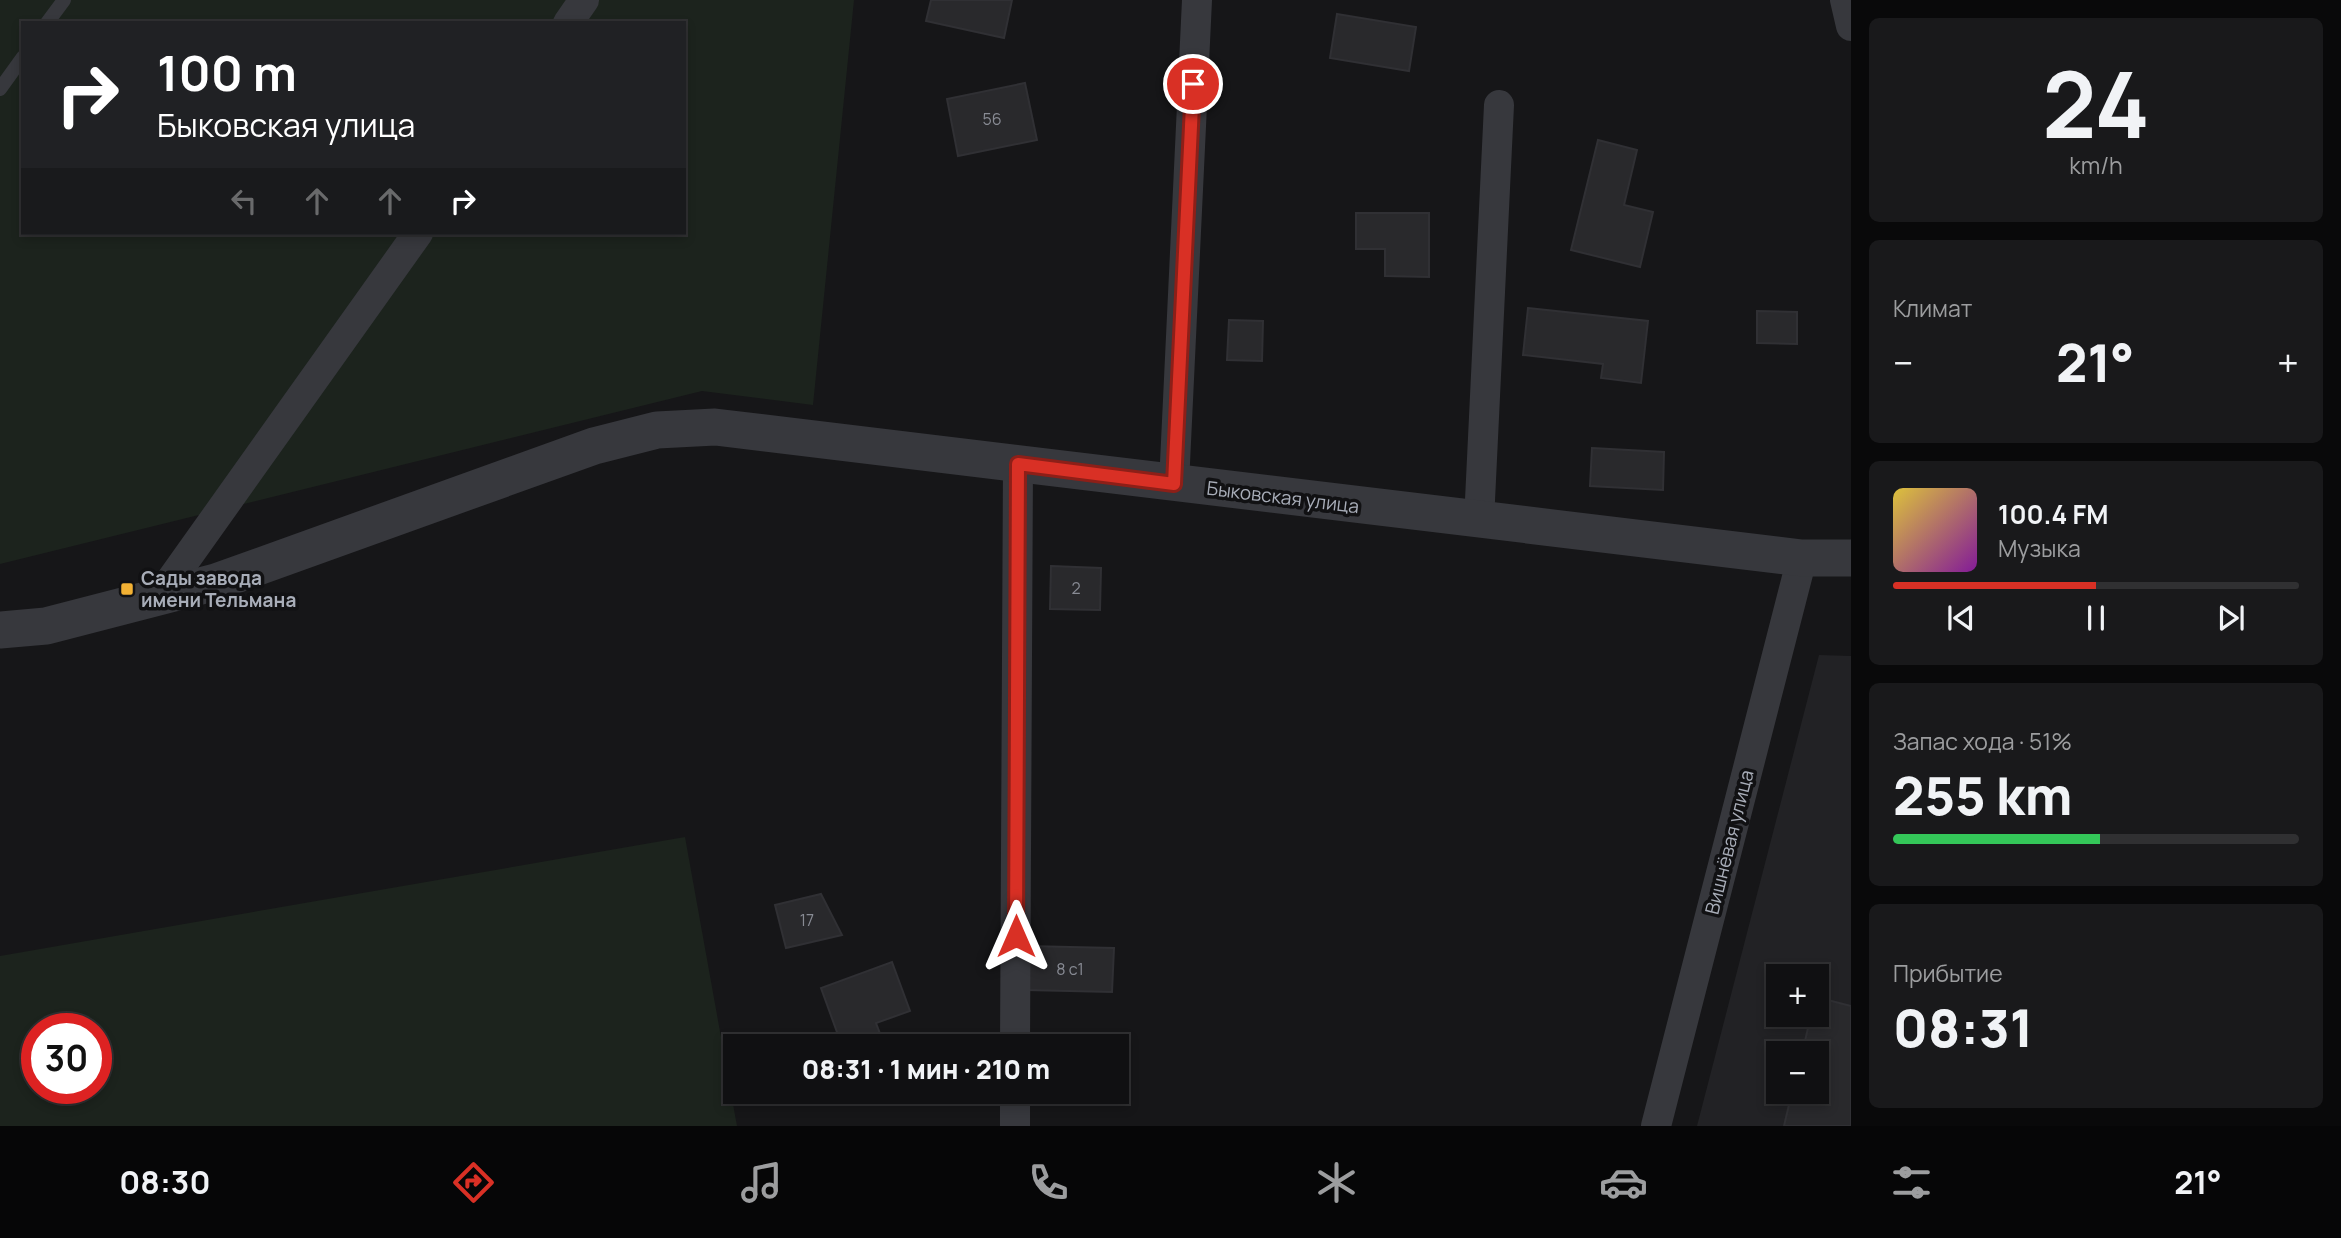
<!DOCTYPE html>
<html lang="ru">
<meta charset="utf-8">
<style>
body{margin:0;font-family:Manrope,sans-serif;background:#19191b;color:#f1f3f6;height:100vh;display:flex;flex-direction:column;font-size:26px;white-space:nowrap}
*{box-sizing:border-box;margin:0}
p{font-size:23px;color:#9c9d9f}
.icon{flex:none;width:38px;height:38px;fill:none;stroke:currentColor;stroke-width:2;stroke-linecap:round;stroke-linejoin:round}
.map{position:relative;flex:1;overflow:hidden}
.drawer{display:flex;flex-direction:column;gap:18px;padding:18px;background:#09090a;width:490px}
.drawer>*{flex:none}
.guide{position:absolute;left:21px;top:21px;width:665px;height:214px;border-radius:0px;box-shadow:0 4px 10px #0003,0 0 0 2px #303032;background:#202124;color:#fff;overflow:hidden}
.fabs{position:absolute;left:1766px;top:964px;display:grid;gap:14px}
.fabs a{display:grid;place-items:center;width:63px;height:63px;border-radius:0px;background:#101012;box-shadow:0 4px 10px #0003,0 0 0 2px #303032;font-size:35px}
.speed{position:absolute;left:21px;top:1013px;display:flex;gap:14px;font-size:35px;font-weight:700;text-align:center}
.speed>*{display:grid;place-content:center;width:91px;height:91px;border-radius:50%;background:#101012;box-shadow:0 4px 10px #0003,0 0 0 2px #303032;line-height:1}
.speed .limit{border:10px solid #d22;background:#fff;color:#111}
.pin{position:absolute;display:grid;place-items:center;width:60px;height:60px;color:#fff;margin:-30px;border:4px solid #fff;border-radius:50%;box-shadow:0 2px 7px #0007}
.me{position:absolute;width:77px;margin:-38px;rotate:0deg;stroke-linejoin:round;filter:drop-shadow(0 0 5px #0008)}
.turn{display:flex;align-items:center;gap:24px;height:147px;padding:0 21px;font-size:32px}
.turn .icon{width:91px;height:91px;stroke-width:2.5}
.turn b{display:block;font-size:49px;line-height:60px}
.lanes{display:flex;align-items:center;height:66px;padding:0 21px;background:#0003;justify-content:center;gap:35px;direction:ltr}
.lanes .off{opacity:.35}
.big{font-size:52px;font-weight:800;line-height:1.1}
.drawer .card{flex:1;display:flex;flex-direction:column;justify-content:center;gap:10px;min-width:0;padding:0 24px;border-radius:10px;background:#19191b}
.drawer .dial{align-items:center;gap:0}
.dial b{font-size:91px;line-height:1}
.song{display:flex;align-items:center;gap:21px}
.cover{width:84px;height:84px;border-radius:10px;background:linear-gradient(135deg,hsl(50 70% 55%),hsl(290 70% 35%))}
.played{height:7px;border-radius:4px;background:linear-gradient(90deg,#d93025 50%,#303032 50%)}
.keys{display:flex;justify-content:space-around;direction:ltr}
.heat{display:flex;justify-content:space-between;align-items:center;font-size:38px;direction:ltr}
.charge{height:10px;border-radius:5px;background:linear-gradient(90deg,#34c759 51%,#303032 0)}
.trip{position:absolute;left:723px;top:1034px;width:406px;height:70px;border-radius:0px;background:#101012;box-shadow:0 4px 10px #0003,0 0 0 2px #303032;font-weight:800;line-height:70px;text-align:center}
.tabs{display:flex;height:112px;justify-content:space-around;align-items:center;background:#060607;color:#9c9d9f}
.tabs .icon{width:49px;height:49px}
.tabs .selected{color:#d93025}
.tabs b{font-size:32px;color:#f1f3f6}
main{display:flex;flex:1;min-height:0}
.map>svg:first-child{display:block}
.built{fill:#222225;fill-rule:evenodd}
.green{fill:#1c231d;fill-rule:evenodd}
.building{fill:#29292c;stroke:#303034;stroke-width:2}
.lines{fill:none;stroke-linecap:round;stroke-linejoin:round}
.service{stroke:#37383d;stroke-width:14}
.minor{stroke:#37383d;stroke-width:30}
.tertiary{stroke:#37383d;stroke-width:37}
.route-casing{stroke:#8d1f18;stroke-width:18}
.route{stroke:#d93025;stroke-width:12}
.poi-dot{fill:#f2b134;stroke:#111113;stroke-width:2.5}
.labels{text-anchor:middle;stroke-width:7;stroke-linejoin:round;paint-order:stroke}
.number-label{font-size:16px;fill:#888b94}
.street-label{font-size:19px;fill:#a8adb8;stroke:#111113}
.poi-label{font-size:19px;font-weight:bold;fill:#a8adb8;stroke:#111113;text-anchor:start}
</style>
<main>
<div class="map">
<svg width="1851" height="1126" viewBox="0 0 1851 1126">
<rect width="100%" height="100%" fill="#161618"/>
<path class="built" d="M 1819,655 L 1851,656 L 1851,1126 L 1697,1126 ZM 1778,976 L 1816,976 L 1816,1015 L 1778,1015 ZM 1778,1054 L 1816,1054 L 1816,1092 L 1778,1092 Z"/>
<g class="green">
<path d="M 0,0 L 854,0 L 813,405 L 702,391 L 0,564 ZM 23,23 L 684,23 L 684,233 L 23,233 Z"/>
<path d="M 685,837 L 737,1126 L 0,1126 L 0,956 ZM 96,1029 L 96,1088 L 37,1088 L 37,1029 Z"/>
</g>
<g class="building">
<path d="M 931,0 L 1012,0 L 1004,38 L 926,21 Z"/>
<path d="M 1337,14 L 1416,27 L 1409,71 L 1330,58 Z"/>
<path d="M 1025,83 L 1037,140 L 958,156 L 947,99 Z"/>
<path d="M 1598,140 L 1637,150 L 1624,205 L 1653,212 L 1640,267 L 1571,250 Z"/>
<path d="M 1356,213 L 1429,213 L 1429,277 L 1385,276 L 1385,249 L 1356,249 Z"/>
<path d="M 1528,308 L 1648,321 L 1641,383 L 1601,378 L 1603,364 L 1523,355 Z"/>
<path d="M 1757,311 L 1797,312 L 1797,344 L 1757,343 Z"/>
<path d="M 1229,320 L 1263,321 L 1262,361 L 1227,360 Z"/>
<path d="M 1592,448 L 1664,452 L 1663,490 L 1590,486 Z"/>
<path d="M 1051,566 L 1101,568 L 1100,610 L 1050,609 Z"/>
<path d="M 821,894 L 842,935 L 786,948 L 775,905 Z"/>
<path d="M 1027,946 L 1114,948 L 1112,992 L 1026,990 Z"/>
<path d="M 892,962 L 910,1011 L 876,1023 L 882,1039 L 862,1046 L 842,1046 L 821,988 Z"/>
<path d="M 1816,997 L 1851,1006 L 1851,1126 L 1784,1126 L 1792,1092 L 1816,1092 L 1816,1054 L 1802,1054 L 1811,1015 L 1816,1015 Z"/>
</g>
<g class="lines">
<g class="service">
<path d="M 47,23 L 64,0"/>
<path d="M 0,89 L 23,57"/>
</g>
<g class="minor">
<path d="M 1845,0 L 1851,26"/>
<path d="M 568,23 L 584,0"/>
<path d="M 1174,484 L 1197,0"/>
<path d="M 1479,521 L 1499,105"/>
<path d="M 159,597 L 418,233"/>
<path d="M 1015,1046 L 1018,464"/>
<path d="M 1015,1126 L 1015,1092"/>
<path d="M 1656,1126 L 1802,558"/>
</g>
<path class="tertiary" d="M 0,630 L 46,626 L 216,582 L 594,446 L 657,430 L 715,427 L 1802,558 L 1851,558"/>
</g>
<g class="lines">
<g class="route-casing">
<path id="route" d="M 1016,936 L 1018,464 L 1174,484 L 1193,84"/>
</g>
<use href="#route" class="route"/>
</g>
<rect class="poi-dot" x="120" y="582" width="14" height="14" rx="3.5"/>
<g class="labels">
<g class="number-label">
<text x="992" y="125">56</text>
<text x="1076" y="594">2</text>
<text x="807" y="926">17</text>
<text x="1070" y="975">8 с1</text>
</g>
<g class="street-label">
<text transform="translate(1283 497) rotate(7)" y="7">Быковская улица</text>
<text transform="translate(1729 842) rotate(-76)" y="7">Вишнёвая улица</text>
</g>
<g class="poi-label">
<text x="141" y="585">Сады завода<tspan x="141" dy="22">имени Тельмана</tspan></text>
</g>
</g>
</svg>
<div class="fabs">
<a>+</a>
<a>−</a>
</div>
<div class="speed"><div class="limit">30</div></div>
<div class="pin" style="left:1193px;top:84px;background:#d93025"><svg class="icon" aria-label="arrive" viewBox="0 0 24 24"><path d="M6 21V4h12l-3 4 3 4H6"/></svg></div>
<svg class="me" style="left:1016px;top:936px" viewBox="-20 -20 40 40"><path d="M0-17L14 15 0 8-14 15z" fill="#d93025" stroke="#fff" stroke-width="4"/></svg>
<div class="trip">08:31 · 1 мин · 210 m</div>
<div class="guide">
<div class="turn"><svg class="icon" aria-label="right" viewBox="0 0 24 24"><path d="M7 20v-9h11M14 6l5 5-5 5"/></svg><div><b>100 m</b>Быковская улица</div></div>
<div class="lanes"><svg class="icon off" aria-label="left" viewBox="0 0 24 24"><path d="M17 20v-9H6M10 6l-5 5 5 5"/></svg><svg class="icon off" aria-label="ahead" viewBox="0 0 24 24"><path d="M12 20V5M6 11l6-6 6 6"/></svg><svg class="icon off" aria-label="ahead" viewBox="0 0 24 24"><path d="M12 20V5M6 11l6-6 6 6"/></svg><svg class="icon" aria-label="right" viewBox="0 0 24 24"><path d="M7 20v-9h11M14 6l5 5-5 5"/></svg></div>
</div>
</div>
<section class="drawer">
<div class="card dial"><b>24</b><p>km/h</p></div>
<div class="card"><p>Климат</p>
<div class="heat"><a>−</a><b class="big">21°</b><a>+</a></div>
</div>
<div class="card">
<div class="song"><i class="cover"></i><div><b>100.4 FM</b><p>Музыка</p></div></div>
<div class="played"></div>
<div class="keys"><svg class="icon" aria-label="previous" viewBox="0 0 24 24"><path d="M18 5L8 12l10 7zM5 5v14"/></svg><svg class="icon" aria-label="pause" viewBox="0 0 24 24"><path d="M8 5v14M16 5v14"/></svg><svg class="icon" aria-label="next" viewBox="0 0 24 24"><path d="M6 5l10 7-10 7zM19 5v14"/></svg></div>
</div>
<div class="card"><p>Запас хода · 51%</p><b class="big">255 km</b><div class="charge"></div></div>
<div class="card"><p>Прибытие</p><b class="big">08:31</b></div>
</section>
</main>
<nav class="tabs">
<b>08:30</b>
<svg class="icon selected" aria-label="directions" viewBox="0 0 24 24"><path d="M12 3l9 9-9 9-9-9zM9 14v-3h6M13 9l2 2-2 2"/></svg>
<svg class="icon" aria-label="music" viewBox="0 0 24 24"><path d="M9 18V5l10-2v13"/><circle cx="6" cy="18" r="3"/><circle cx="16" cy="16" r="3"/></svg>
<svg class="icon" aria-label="phone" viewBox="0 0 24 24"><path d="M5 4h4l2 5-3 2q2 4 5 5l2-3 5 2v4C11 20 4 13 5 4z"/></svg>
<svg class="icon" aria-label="climate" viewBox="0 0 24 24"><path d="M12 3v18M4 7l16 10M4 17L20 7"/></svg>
<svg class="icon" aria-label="car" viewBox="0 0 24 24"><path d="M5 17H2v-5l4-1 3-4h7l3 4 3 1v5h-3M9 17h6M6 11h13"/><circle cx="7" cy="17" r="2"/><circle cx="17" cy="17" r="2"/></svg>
<svg class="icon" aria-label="filters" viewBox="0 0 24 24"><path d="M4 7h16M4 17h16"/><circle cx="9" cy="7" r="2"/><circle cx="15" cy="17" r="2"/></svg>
<b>21°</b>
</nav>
